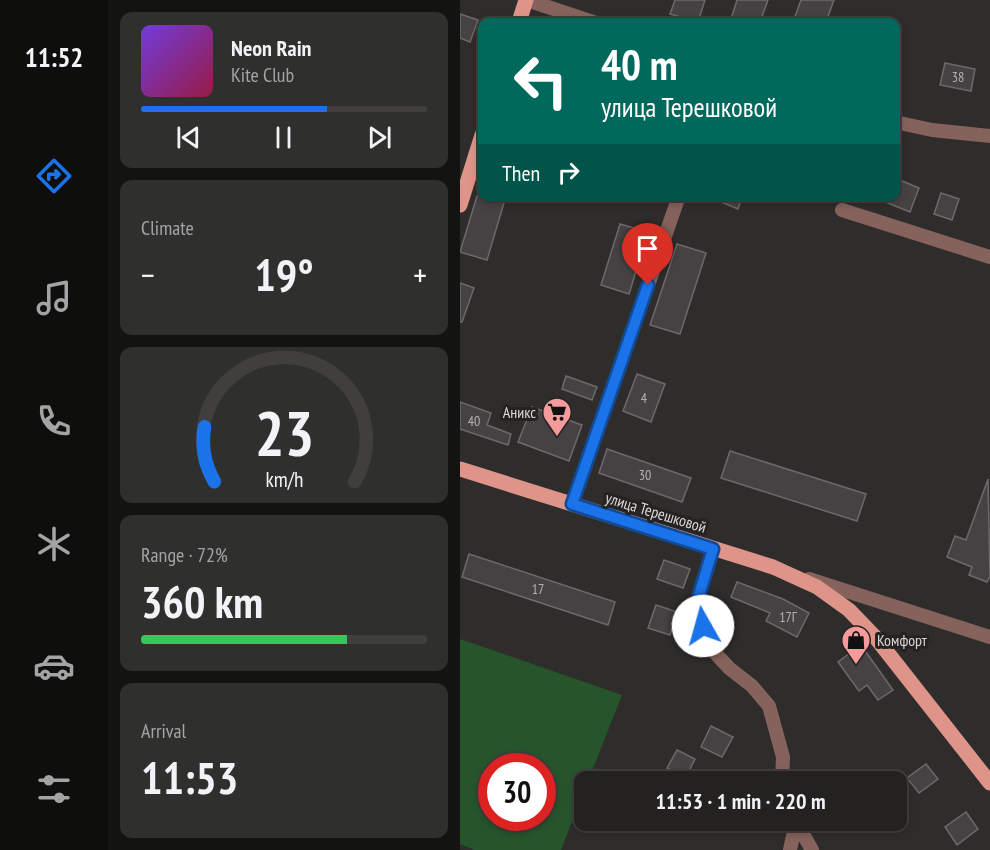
<!DOCTYPE html>
<meta charset="utf-8">
<style>
body{margin:0;font-family:"PT Sans Narrow",sans-serif;background:#2f2f2d;color:#f1f3f6;height:100vh;display:flex;flex-direction:column;font-size:22px;white-space:nowrap}
*{box-sizing:border-box;margin:0}
p{font-size:20px;color:#a3a4a5}
.icon{flex:none;width:33px;height:33px;fill:none;stroke:currentColor;stroke-width:2;stroke-linecap:round;stroke-linejoin:round}
.map{position:relative;flex:1;overflow:hidden}
.panel{display:flex;flex-direction:column;gap:12px;padding:12px;background:#131312;width:352px}
.panel>*{flex:none}
.guide{position:absolute;left:18px;top:18px;width:422px;height:183px;border-radius:12px;box-shadow:0 3px 9px #0003,0 0 0 2px #403f3e;background:#00695c;color:#fff;overflow:hidden}
.speed{position:absolute;left:18px;top:753px;display:flex;gap:12px;font-size:30px;font-weight:700;text-align:center}
.speed>*{display:grid;place-content:center;width:78px;height:78px;border-radius:50%;background:#232220;box-shadow:0 3px 9px #0003,0 0 0 2px #403f3e;line-height:1}
.speed .limit{border:9px solid #d22;background:#fff;color:#111}
.pin{position:absolute;display:grid;place-items:center;width:51px;height:51px;color:#fff;margin:-62px -26px;border-radius:50% 50% 50% 0;rotate:-45deg;box-shadow:0 0 6px #0007}
.pin .icon{rotate:45deg}
.me{position:absolute;width:66px;margin:-33px;rotate:353deg;stroke-linejoin:round;filter:drop-shadow(0 0 4px #0008)}
.turn{display:flex;align-items:center;gap:21px;height:126px;padding:0 24px;font-size:27px}
.turn .icon{width:78px;height:78px;stroke-width:2.5}
.turn b{display:block;font-size:42px;line-height:51px}
.then{display:flex;align-items:center;height:57px;padding:0 24px;background:#0003;gap:12px;font-size:22px}
.big{font-size:45px;font-weight:800;line-height:1.1}
.panel .tile{flex:1;display:flex;flex-direction:column;justify-content:center;gap:9px;min-width:0;padding:0 21px;border-radius:12px;background:#2f2f2d}
.panel .dial{align-items:center;gap:0}
.dial svg{height:156px;overflow:visible;fill:none;stroke:#403f3e;stroke-width:7;stroke-linecap:round;text-anchor:middle}
.dial text{fill:#f1f3f6;stroke:none}
.song{display:flex;align-items:center;gap:18px}
.cover{width:72px;height:72px;border-radius:9px;background:linear-gradient(135deg,hsl(260 70% 55%),hsl(340 70% 35%))}
.played{height:6px;border-radius:3px;background:linear-gradient(90deg,#1a73e8 65%,#403f3e 65%)}
.keys{display:flex;justify-content:space-around;direction:ltr}
.heat{display:flex;justify-content:space-between;align-items:center;font-size:33px;direction:ltr}
.charge{height:9px;border-radius:4px;background:linear-gradient(90deg,#34c759 72%,#403f3e 0)}
.trip{position:absolute;left:114px;top:771px;width:333px;height:60px;border-radius:12px;background:#232220;box-shadow:0 3px 9px #0003,0 0 0 2px #403f3e;font-weight:800;line-height:60px;text-align:center}
main{display:flex;flex:1;min-height:0}
.tabs{display:flex;flex-direction:column;width:108px;justify-content:space-around;align-items:center;background:#0e0e0d;color:#a3a4a5}
.tabs .icon{width:42px;height:42px}
.tabs .selected{color:#1a73e8}
.tabs b{font-size:27px;color:#f1f3f6}
.map>svg:first-child{display:block}
.green{fill:#26552c;fill-rule:evenodd}
.building{fill:#444243;stroke:#6c696a;stroke-width:1.5}
.lines{fill:none;stroke-linecap:round;stroke-linejoin:round}
.minor{stroke:#86625c;stroke-width:14}
.major{stroke:#de9489;stroke-width:15}
.route-casing{stroke:#114b97;stroke-width:15}
.route{stroke:#1a73e8;stroke-width:10}
.labels{text-anchor:middle;stroke-width:6;stroke-linejoin:round;paint-order:stroke}
.number-label{font-size:14px;fill:#b4b2b1}
.poi-label{font-size:16px;fill:#d9d8d6;stroke:#252321;text-anchor:end}
.street-label{font-size:16px;fill:#d9d8d6;stroke:#252321}
</style>
<main>
<nav class="tabs">
<b>11:52</b>
<svg class="icon selected" aria-label="directions" viewBox="0 0 24 24"><path d="M12 3l9 9-9 9-9-9zM9 14v-3h6M13 9l2 2-2 2"/></svg>
<svg class="icon" aria-label="music" viewBox="0 0 24 24"><path d="M9 18V5l10-2v13"/><circle cx="6" cy="18" r="3"/><circle cx="16" cy="16" r="3"/></svg>
<svg class="icon" aria-label="phone" viewBox="0 0 24 24"><path d="M5 4h4l2 5-3 2q2 4 5 5l2-3 5 2v4C11 20 4 13 5 4z"/></svg>
<svg class="icon" aria-label="climate" viewBox="0 0 24 24"><path d="M12 3v18M4 7l16 10M4 17L20 7"/></svg>
<svg class="icon" aria-label="car" viewBox="0 0 24 24"><path d="M5 17H2v-5l4-1 3-4h7l3 4 3 1v5h-3M9 17h6M6 11h13"/><circle cx="7" cy="17" r="2"/><circle cx="17" cy="17" r="2"/></svg>
<svg class="icon" aria-label="filters" viewBox="0 0 24 24"><path d="M4 7h16M4 17h16"/><circle cx="9" cy="7" r="2"/><circle cx="15" cy="17" r="2"/></svg>
</nav>
<section class="panel">
<div class="tile">
<div class="song"><i class="cover"></i><div><b>Neon Rain</b><p>Kite Club</p></div></div>
<div class="played"></div>
<div class="keys"><svg class="icon" aria-label="previous" viewBox="0 0 24 24"><path d="M18 5L8 12l10 7zM5 5v14"/></svg><svg class="icon" aria-label="pause" viewBox="0 0 24 24"><path d="M8 5v14M16 5v14"/></svg><svg class="icon" aria-label="next" viewBox="0 0 24 24"><path d="M6 5l10 7-10 7zM19 5v14"/></svg></div>
</div>
<div class="tile"><p>Climate</p>
<div class="heat"><a>−</a><b class="big">19°</b><a>+</a></div>
</div>
<div class="tile dial"><svg viewBox="0 0 100 80">
<path d="M14 69A42 42 0 1 1 86 69"/>
<path d="M14 69A42 42 0 0 1 9 41" stroke="#1a73e8"/>
<text x="50" y="56" font-size="32" font-weight="700">23</text>
<text x="50" y="72" font-size="11">km/h</text>
</svg></div>
<div class="tile"><p>Range · 72%</p><b class="big">360 km</b><div class="charge"></div></div>
<div class="tile"><p>Arrival</p><b class="big">11:53</b></div>
</section>
<div class="map">
<svg width="530" height="850" viewBox="0 0 530 850">
<rect width="100%" height="100%" fill="#2f2d2b"/>
<path class="green" d="M 0,639 L 162,695 L 128,781 L 124,782 L 124,790 L 101,850 L 15,850 L 0,844 ZM 32,766 L 82,766 L 82,818 L 32,818 Z"/>
<g class="building">
<path d="M 215,0 L 245,0 L 238,22 L 210,14 Z"/>
<path d="M 277,0 L 308,0 L 300,22 L 270,22 Z"/>
<path d="M 341,0 L 374,0 L 366,22 L 333,22 Z"/>
<path d="M 0,14 L 18,20 L 10,42 L 0,38 Z"/>
<path d="M 485,63 L 515,69 L 511,91 L 480,85 Z"/>
<path d="M 435,178 L 459,188 L 450,212 L 413,197 L 435,196 Z"/>
<path d="M 481,193 L 499,199 L 492,220 L 474,214 Z"/>
<path d="M 17,196 L 46,196 L 27,260 L 0,252 Z"/>
<path d="M 247,196 L 282,196 L 278,209 Z"/>
<path d="M 160,224 L 188,232 L 169,294 L 141,285 Z"/>
<path d="M 217,244 L 246,253 L 220,334 L 190,325 Z"/>
<path d="M 0,283 L 14,288 L 2,322 L 0,322 Z"/>
<path d="M 177,374 L 205,384 L 191,422 L 163,411 Z"/>
<path d="M 106,376 L 137,387 L 132,400 L 102,389 Z"/>
<path d="M 0,402 L 31,413 L 27,425 L 51,434 L 48,445 L 0,429 Z"/>
<path d="M 72,407 L 122,425 L 109,461 L 58,442 Z"/>
<path d="M 147,449 L 231,478 L 222,502 L 139,473 Z"/>
<path d="M 270,451 L 406,494 L 397,521 L 261,478 Z"/>
<path d="M 528,479 L 530,576 L 527,582 L 509,575 L 512,567 L 487,557 L 495,536 L 506,540 Z"/>
<path d="M 9,554 L 155,602 L 148,625 L 2,577 Z"/>
<path d="M 204,560 L 230,569 L 223,588 L 197,579 Z"/>
<path d="M 277,582 L 323,599 L 349,613 L 337,637 L 306,621 L 310,613 L 271,597 Z"/>
<path d="M 196,605 L 217,612 L 210,635 L 188,628 Z"/>
<path d="M 401,645 L 433,690 L 418,700 L 407,685 L 399,691 L 378,662 Z"/>
<path d="M 251,726 L 273,737 L 262,757 L 241,747 Z"/>
<path d="M 217,750 L 235,759 L 226,777 L 207,768 Z"/>
<path d="M 466,764 L 478,779 L 459,793 L 447,778 Z"/>
<path d="M 506,812 L 518,829 L 497,845 L 485,827 Z"/>
</g>
<g class="lines">
<g class="minor">
<path d="M 67,0 L 133,22"/>
<path d="M 435,122 L 472,130 L 530,136"/>
<path d="M 382,210 L 530,257"/>
<path d="M 112,504 L 219,196"/>
<path d="M 253,549 L 239,595 L 239,611 L 245,642 L 269,668 L 292,686 L 309,706 L 323,757 L 322,782"/>
<path d="M 349,579 L 530,637"/>
<path d="M 335,820 L 352,850"/>
<path d="M 330,850 L 336,822"/>
</g>
<g class="major">
<path d="M 59,22 L 66,0"/>
<path d="M 0,205 L 22,135"/>
<path d="M 0,469 L 313,567 L 357,587 L 389,610 L 416,638 L 530,783"/>
</g>
</g>
<g class="lines">
<g class="route-casing">
<path id="route" d="M 188,285 L 112,504 L 253,549 L 239,595 L 243,626"/>
</g>
<use href="#route" class="route"/>
</g>
<defs>
<g id="supermarket-pin" transform="scale(1.5)"><path d="M0 17L-7.5 6A9.5 9.5 0 1 1 7.5 6Z" fill="#f59b9b" stroke="#252321"/><path d="M-6-5.5h2.5l.6 2H6L4.5 2H-2.5L-4.4-4H-6ZM-1.5 3.2a1.3 1.3 0 1 0 .1 0ZM3 3.2a1.3 1.3 0 1 0 .1 0Z" fill="#111"/></g>
<g id="shop-pin" transform="scale(1.5)"><path d="M0 17L-7.5 6A9.5 9.5 0 1 1 7.5 6Z" fill="#f59b9b" stroke="#252321"/><path d="M-5-2.5h2.3a2.7 3.5 0 0 1 5.4 0H5L5.5 6h-11ZM-1.5-2.5h3a1.5 2.3 0 0 0-3 0Z" fill="#111"/></g>
</defs>
<g fill-rule="evenodd">
<use href="#supermarket-pin" x="97" y="412"/>
<use href="#shop-pin" x="396" y="640"/>
</g>
<g class="labels">
<g class="number-label">
<text x="498" y="82">38</text>
<text x="184" y="403">4</text>
<text x="14" y="426">40</text>
<text x="185" y="480">30</text>
<text x="78" y="594">17</text>
<text x="328" y="622">17Г</text>
</g>
<g class="poi-label">
<text x="76" y="418">Аникс</text>
<text x="417" y="646" text-anchor="start">Комфорт</text>
</g>
<g class="street-label">
<text transform="translate(196 512) rotate(17)" y="6">улица Терешковой</text>
</g>
</g>
</svg>
<div class="speed"><div class="limit">30</div></div>
<div class="pin" style="left:188px;top:285px;background:#d93025"><svg class="icon" aria-label="arrive" viewBox="0 0 24 24"><path d="M6 21V4h12l-3 4 3 4H6"/></svg></div>
<svg class="me" style="left:243px;top:626px" viewBox="-20 -20 40 40"><circle r="19" fill="#fff"/><path d="M0-13L10 11 0 6-10 11z" fill="#1a73e8"/></svg>
<div class="trip">11:53 · 1 min · 220 m</div>
<div class="guide">
<div class="turn"><svg class="icon" aria-label="left" viewBox="0 0 24 24"><path d="M17 20v-9H6M10 6l-5 5 5 5"/></svg><div><b>40 m</b>улица Терешковой</div></div>
<div class="then">Then<svg class="icon" aria-label="right" viewBox="0 0 24 24"><path d="M7 20v-9h11M14 6l5 5-5 5"/></svg></div>
</div>
</div>
</main>
